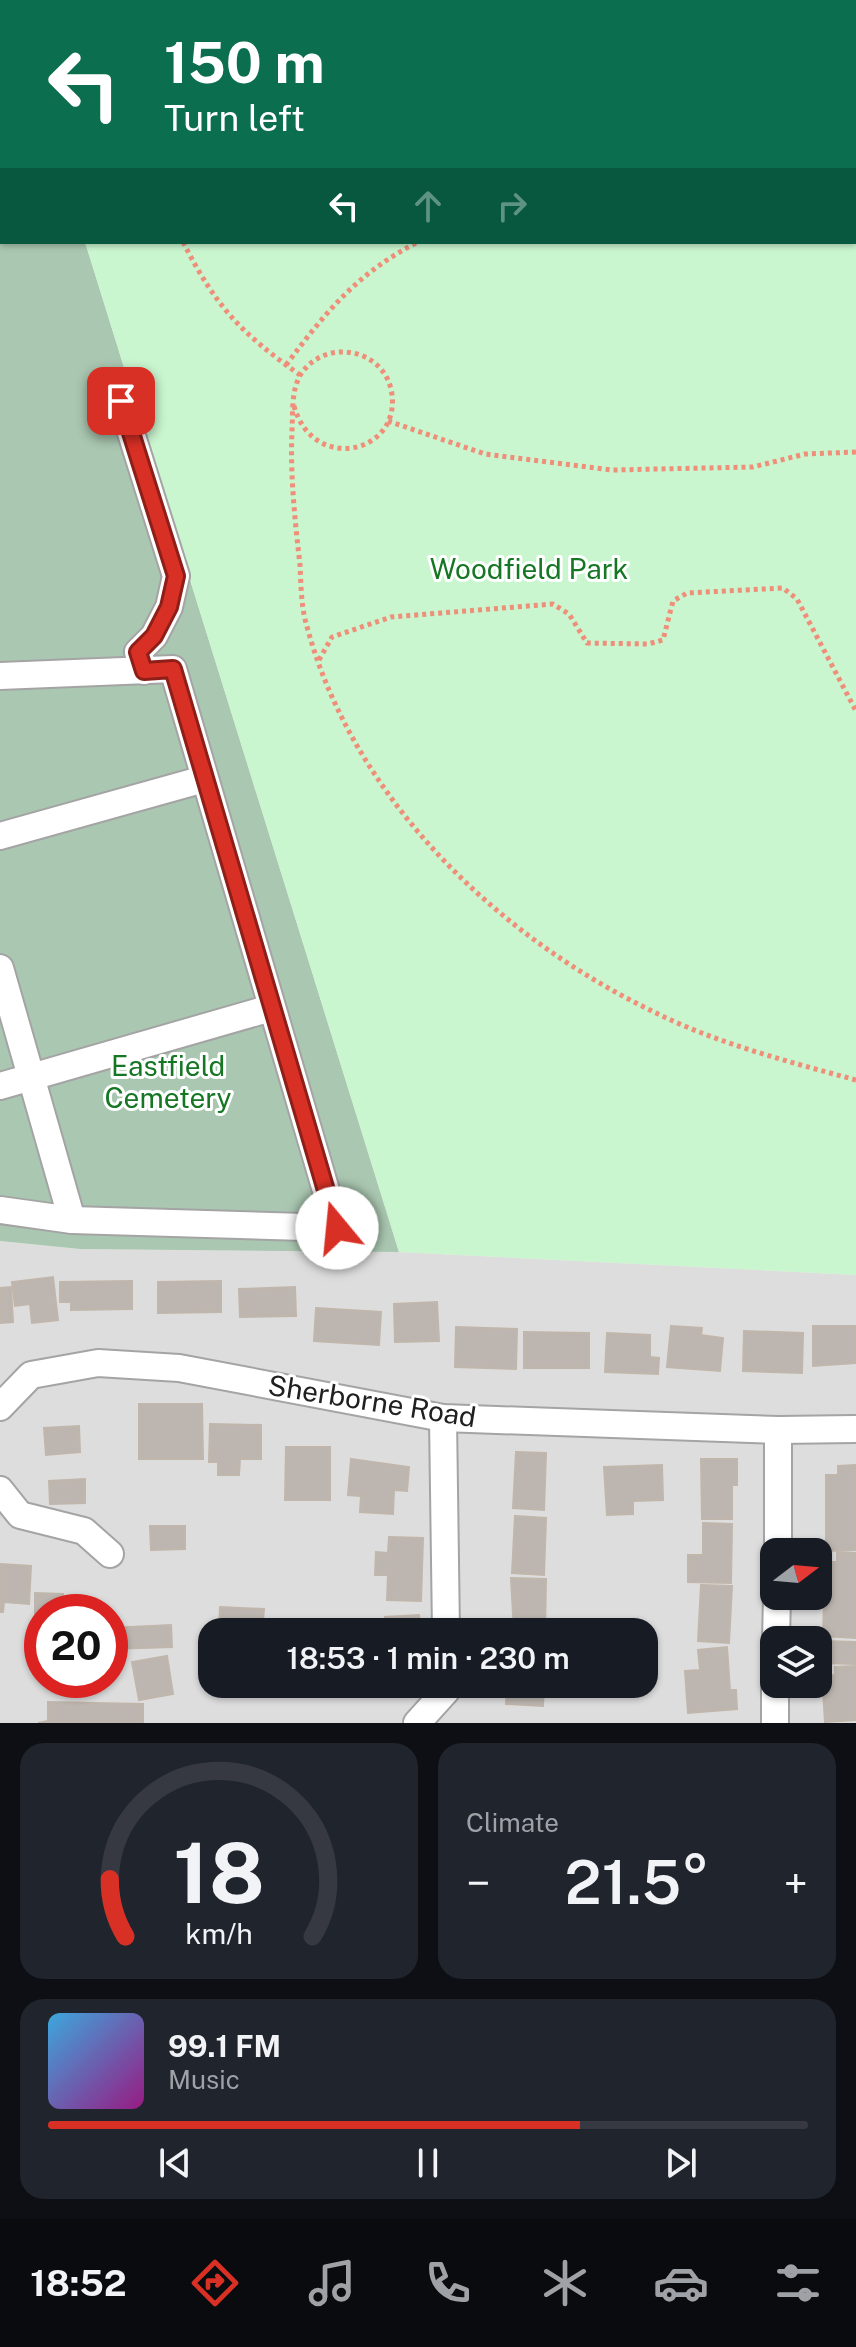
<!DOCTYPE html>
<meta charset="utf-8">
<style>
body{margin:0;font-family:"Public Sans",sans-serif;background:#20242c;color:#f1f3f6;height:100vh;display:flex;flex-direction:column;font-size:30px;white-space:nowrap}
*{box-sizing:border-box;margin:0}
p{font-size:26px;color:#9ea1a6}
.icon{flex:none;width:44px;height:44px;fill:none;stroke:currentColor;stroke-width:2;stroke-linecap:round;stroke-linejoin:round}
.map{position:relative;height:1723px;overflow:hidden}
.drawer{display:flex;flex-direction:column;gap:20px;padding:20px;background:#0d0f14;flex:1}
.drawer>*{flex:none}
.top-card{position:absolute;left:0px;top:0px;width:856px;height:244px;box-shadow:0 2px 6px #0004;background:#0b6e4f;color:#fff;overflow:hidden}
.needle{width:52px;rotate:74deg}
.tools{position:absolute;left:760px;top:1538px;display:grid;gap:16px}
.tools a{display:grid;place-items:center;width:72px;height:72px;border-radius:16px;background:#171b24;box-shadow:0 2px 6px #0004;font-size:40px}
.speed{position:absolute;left:24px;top:1594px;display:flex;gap:16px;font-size:40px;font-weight:700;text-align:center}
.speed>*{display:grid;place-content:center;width:104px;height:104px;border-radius:50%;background:#171b24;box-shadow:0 2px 6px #0004;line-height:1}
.speed .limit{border:12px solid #d22;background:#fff;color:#111}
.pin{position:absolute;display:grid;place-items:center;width:68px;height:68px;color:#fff;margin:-34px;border-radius:16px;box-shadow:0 4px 12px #0006}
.me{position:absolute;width:88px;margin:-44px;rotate:343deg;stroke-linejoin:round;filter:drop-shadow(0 0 6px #0008)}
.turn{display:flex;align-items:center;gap:28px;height:168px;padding:0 32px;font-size:36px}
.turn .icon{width:104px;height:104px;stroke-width:2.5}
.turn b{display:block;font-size:56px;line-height:68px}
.lanes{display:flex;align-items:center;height:76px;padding:0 32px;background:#0003;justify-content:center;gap:40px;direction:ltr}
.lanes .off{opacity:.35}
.big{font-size:60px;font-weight:600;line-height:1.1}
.drawer .tile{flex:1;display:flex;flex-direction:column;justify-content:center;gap:12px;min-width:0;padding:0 28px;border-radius:24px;background:#20242c}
.drawer .dial{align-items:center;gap:0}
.dial svg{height:208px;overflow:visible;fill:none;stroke:#363941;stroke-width:7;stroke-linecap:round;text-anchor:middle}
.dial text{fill:#f1f3f6;stroke:none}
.song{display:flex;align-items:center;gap:24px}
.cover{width:96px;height:96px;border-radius:12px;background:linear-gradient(135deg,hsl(200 70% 55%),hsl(310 70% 35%))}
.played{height:8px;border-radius:4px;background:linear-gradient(90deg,#d93025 70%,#363941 70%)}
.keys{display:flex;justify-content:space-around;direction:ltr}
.heat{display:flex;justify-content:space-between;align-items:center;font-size:44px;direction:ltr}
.drawer .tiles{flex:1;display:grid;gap:20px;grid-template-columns:1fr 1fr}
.tile:last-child{grid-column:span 2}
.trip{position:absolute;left:198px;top:1618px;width:460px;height:80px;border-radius:24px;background:#171b24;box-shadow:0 2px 6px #0004;font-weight:600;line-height:80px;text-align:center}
.dock{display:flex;height:128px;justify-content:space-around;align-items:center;background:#090b0e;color:#9ea1a6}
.dock .icon{width:56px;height:56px}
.dock .selected{color:#d93025}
.dock b{font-size:36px;color:#f1f3f6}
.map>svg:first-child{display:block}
.residential{fill:#dedddd;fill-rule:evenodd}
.cemetery{fill:#aac7b1}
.park{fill:#c9f5cf}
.building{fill:#bdb6b0;stroke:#c0b6ab;stroke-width:2}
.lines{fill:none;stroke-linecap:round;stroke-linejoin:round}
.minor-casing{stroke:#a4a4a4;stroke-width:30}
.path{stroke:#ef8e79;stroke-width:5;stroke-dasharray:4 4;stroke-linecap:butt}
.minor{stroke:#fff;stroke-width:26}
.route-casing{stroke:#8d1f18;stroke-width:20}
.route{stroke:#d93025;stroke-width:14}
.labels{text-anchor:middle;stroke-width:6;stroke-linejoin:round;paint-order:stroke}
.park-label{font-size:28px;fill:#157724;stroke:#fff}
.street-label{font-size:28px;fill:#202020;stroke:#fff}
</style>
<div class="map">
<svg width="856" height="1723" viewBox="0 0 856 1723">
<rect width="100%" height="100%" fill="#f0eee7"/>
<g class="residential">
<path d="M 250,0 L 660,0 L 244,2 Z"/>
<path d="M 0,57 L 2,57 L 0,218 Z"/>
<path d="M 0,1241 L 80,1249 L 399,1252 L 856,1275 L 856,1723 L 0,1723 ZM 774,1552 L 818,1552 L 818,1596 L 774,1596 ZM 42,1612 L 110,1612 L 110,1680 L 42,1680 ZM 212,1632 L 644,1632 L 644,1684 L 212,1684 ZM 774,1640 L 818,1640 L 818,1684 L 774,1684 Z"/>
</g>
<path class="cemetery" d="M 0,218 L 2,242 L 85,242 L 399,1252 L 80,1249 L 0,1241 Z"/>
<path class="park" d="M 660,0 L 856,0 L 856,1275 L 399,1252 L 85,242 L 854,242 L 854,2 L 656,2 Z"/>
<g class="building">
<path d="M 465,0 L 524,0 L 520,2 Z"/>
<path d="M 53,1277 L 58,1320 L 32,1323 L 30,1304 L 15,1306 L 12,1282 Z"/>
<path d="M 132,1281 L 132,1309 L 71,1310 L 71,1302 L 60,1302 L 60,1282 Z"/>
<path d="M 221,1281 L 221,1312 L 158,1313 L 158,1282 Z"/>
<path d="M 11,1287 L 13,1322 L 0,1323 L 0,1288 Z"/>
<path d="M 295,1287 L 296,1316 L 240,1317 L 239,1289 Z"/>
<path d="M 437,1302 L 439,1341 L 395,1342 L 394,1304 Z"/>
<path d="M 316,1308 L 381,1312 L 379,1345 L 314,1341 Z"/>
<path d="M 671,1326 L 702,1328 L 701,1335 L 723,1338 L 720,1371 L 667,1367 Z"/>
<path d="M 813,1326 L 856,1326 L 856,1363 L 813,1366 Z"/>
<path d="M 456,1327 L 517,1329 L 516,1369 L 455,1367 Z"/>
<path d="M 744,1331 L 803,1333 L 802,1373 L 743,1371 Z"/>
<path d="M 524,1332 L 589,1333 L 589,1368 L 524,1368 Z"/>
<path d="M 607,1333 L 650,1335 L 650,1357 L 659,1358 L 658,1374 L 605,1372 Z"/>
<path d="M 139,1404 L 202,1404 L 203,1459 L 139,1459 Z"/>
<path d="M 210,1424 L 261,1425 L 261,1459 L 240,1459 L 239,1475 L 218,1475 L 218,1462 L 209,1462 Z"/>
<path d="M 79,1426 L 80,1452 L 46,1455 L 44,1428 Z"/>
<path d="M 286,1447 L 330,1447 L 330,1500 L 285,1500 Z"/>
<path d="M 516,1452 L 546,1453 L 544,1510 L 513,1508 Z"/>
<path d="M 351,1459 L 409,1467 L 407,1491 L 394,1490 L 393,1514 L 360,1512 L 361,1496 L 348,1495 Z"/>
<path d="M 701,1459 L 737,1459 L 737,1485 L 732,1485 L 732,1519 L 702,1519 Z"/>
<path d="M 662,1465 L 663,1500 L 633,1501 L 633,1514 L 607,1515 L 604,1467 Z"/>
<path d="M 856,1465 L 856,1550 L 826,1551 L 826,1475 L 838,1475 L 838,1466 Z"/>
<path d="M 85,1479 L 85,1503 L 50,1504 L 49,1481 Z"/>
<path d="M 515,1516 L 546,1518 L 544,1575 L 512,1573 Z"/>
<path d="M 703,1523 L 732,1524 L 731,1583 L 688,1582 L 688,1555 L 703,1555 Z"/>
<path d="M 150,1526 L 185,1526 L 185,1549 L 151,1550 Z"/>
<path d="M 389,1537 L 423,1538 L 421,1601 L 387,1600 L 388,1575 L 375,1575 L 376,1552 L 388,1553 Z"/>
<path d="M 837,1552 L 856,1553 L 856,1638 L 823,1636 L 825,1562 L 837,1562 Z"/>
<path d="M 0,1564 L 31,1566 L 29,1604 L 4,1602 L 3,1612 L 0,1612 Z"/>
<path d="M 511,1578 L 546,1579 L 545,1632 L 514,1632 Z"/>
<path d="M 701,1585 L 732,1586 L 729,1643 L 698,1641 Z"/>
<path d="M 35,1593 L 63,1594 L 62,1612 L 42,1612 L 42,1636 L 35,1635 Z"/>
<path d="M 220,1607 L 264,1609 L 262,1632 L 219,1632 Z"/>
<path d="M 419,1615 L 421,1632 L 386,1632 L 385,1617 Z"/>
<path d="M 171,1625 L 172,1647 L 110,1649 L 110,1628 Z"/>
<path d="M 823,1641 L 856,1642 L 856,1664 L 822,1663 Z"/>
<path d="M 727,1647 L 730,1690 L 736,1690 L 737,1709 L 688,1713 L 685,1671 L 700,1670 L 698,1650 Z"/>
<path d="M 167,1656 L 173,1694 L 139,1700 L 132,1662 Z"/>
<path d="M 856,1666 L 856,1720 L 825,1722 L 822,1676 L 835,1675 L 835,1667 Z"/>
<path d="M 507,1684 L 544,1684 L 543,1706 L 506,1704 Z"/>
<path d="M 48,1702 L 143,1704 L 143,1723 L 38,1723 L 48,1721 Z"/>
</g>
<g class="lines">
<g class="minor-casing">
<g id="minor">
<path d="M 23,2 L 37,0"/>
<path d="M 0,5 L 2,5"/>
<path d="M 121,401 L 176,576 L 169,607 L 154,636 L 138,652 L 144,671"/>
<path d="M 0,676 L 173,669 L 337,1228 L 72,1220 L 0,1210"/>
<path d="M 0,836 L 204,779"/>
<path d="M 0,968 L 72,1220"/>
<path d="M 0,1086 L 271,1008"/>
<path d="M 0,1407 L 31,1375 L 98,1363 L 179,1368 L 443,1418 L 778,1430 L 856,1429"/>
<path d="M 443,1418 L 446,1632"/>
<path d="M 0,1490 L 20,1515 L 84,1531 L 110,1554"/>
<path d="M 778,1552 L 778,1430"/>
<path d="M 776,1640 L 777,1596"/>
<path d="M 417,1723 L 446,1691 L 446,1684"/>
<path d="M 775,1723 L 775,1684"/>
</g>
</g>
<g class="path">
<path d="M 132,0 L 132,2"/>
<path d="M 854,67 L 856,67"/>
<path d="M 183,242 C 216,307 241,333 300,375"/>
<path d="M 286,365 C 326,312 357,273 418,242"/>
<path d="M 294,406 C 313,475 405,453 391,389 C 381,347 324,339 301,374 C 291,390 293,412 292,431 C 290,475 295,521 300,565 C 301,584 301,605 306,623 C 351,795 494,934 650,1010 C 715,1043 786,1061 856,1080"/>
<path d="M 388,421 L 485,454 L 612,470 L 753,467 L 805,454 L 856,452"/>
<path d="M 319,660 L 332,637 L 391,617 L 553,604 L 569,614 L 587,643 L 648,644 L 663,640 L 673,601 L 687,593 L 783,588 L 797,599 L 856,711"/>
</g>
<use href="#minor" class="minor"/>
</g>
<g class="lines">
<g class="route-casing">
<path id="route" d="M 121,401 L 176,576 L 169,607 L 154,636 L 138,652 L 144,671 L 173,669 L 337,1228"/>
</g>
<use href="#route" class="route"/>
</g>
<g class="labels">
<g class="park-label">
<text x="529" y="579">Woodfield Park</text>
<text x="168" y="1076">Eastfield<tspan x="168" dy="32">Cemetery</tspan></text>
</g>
<g class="street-label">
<text transform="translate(372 1401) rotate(9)" y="10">Sherborne Road</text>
</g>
</g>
</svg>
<div class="tools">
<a><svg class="needle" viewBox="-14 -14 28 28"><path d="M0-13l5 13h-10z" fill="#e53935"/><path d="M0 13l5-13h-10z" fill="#9ea1a6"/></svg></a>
<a><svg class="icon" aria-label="layers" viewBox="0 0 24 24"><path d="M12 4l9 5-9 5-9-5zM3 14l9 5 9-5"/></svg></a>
</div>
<div class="speed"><div class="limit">20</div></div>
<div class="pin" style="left:121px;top:401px;background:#d93025"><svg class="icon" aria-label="arrive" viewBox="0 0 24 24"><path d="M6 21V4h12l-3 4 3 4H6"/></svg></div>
<svg class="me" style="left:337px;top:1228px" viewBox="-20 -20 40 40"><circle r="19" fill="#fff"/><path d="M0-13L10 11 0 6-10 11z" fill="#d93025"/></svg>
<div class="trip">18:53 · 1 min · 230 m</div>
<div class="top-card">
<div class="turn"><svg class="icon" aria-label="left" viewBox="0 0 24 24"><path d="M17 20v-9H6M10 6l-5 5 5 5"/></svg><div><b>150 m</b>Turn left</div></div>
<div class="lanes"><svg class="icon" aria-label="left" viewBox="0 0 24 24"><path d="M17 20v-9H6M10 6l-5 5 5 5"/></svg><svg class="icon off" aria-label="ahead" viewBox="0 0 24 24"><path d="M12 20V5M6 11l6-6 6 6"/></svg><svg class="icon off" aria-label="right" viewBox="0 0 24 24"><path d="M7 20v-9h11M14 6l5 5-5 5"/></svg></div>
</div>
</div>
<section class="drawer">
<div class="tiles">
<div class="tile dial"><svg viewBox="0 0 100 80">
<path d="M14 69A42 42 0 1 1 86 69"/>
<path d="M14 69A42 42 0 0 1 8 47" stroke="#d93025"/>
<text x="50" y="56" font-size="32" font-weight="700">18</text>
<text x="50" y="72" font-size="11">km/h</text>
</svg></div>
<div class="tile"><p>Climate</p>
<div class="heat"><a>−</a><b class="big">21.5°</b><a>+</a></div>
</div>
<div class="tile">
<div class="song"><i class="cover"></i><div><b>99.1 FM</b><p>Music</p></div></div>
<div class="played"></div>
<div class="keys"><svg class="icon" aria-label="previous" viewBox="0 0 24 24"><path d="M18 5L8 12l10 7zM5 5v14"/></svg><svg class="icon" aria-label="pause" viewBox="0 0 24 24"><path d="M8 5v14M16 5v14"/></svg><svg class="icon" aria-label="next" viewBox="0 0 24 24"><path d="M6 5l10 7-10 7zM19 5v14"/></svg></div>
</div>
</div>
</section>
<nav class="dock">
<b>18:52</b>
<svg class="icon selected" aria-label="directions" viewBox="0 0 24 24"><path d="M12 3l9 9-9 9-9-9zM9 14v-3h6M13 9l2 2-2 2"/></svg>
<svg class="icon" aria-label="music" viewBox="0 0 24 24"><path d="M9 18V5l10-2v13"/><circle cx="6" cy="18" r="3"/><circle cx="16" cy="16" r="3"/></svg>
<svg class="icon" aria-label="phone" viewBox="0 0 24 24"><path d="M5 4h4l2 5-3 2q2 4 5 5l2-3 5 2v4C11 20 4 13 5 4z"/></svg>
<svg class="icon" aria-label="climate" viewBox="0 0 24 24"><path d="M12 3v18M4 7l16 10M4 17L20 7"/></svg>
<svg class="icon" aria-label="car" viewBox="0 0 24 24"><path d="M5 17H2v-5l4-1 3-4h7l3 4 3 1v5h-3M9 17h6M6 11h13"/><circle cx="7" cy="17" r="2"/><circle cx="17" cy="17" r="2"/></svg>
<svg class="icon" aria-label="filters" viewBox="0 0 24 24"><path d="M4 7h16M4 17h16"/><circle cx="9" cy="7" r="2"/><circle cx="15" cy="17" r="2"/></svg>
</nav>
